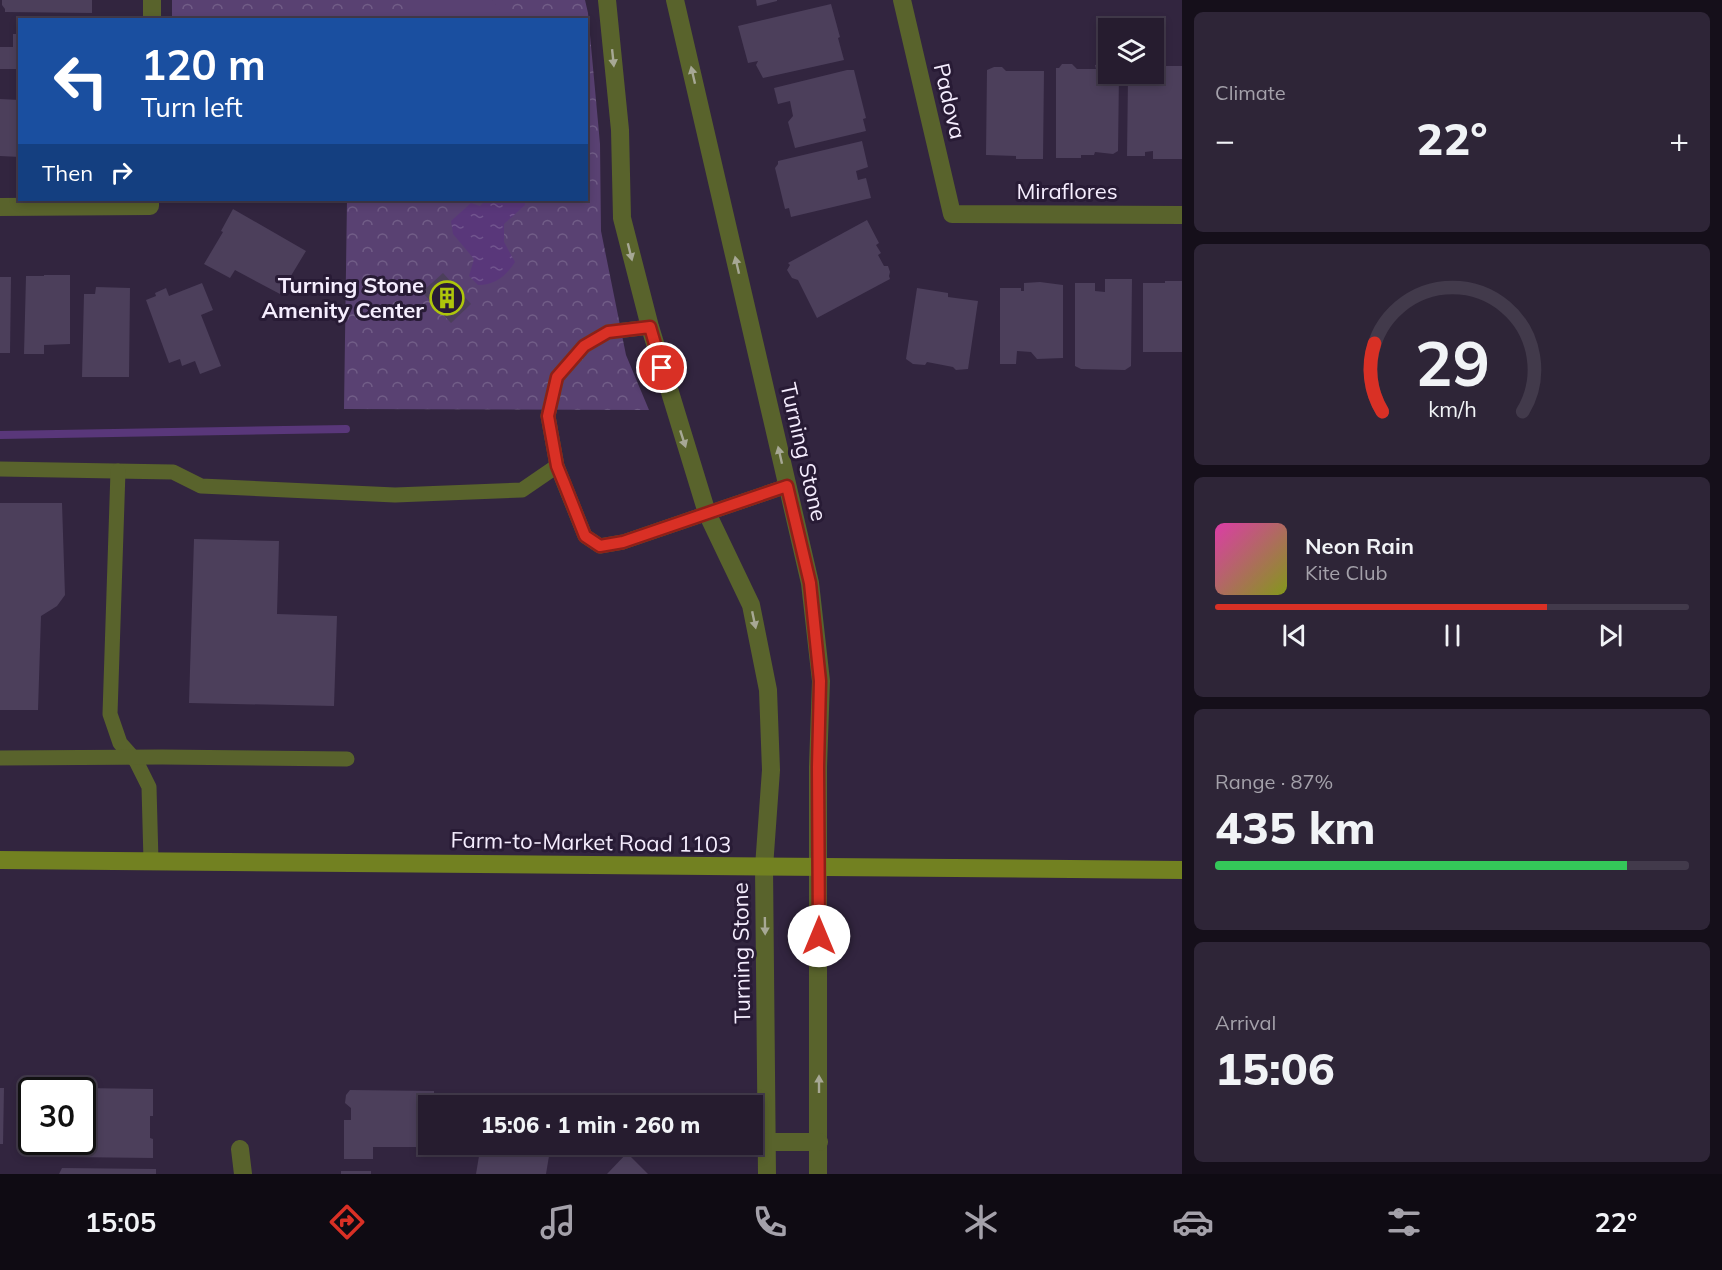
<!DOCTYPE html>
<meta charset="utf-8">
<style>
body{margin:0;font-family:Mulish,sans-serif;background:#2e2537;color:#f1f3f6;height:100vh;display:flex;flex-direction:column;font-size:22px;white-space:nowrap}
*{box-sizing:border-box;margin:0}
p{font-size:20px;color:#a4a1aa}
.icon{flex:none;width:33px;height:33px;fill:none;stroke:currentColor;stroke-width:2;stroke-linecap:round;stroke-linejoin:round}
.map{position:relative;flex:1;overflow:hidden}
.details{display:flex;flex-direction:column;gap:12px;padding:12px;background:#150f1a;width:540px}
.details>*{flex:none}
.guide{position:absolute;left:18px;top:18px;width:570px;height:183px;border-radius:0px;box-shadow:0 3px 9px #0003,0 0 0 2px #423a4b;background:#1a4fa0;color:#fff;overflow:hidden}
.controls{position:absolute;left:1098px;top:18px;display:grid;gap:12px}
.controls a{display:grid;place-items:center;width:66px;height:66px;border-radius:0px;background:#261c2f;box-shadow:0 3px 9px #0003,0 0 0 2px #423a4b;font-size:30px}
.speed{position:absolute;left:18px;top:1077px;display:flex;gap:12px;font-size:30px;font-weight:700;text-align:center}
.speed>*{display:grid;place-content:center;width:78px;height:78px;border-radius:50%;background:#261c2f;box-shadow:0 3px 9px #0003,0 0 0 2px #423a4b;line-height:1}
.speed .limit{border:3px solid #111;border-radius:9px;background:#fff;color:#111}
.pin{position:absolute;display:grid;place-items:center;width:51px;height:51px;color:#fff;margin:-26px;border:3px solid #fff;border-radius:50%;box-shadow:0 2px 6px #0007}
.me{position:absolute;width:66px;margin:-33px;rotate:0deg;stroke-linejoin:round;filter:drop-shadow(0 0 4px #0008)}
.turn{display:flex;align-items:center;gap:21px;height:126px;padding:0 24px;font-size:27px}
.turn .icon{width:78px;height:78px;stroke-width:2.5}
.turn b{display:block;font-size:42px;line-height:51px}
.then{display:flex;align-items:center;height:57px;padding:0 24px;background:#0003;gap:12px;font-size:22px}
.big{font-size:45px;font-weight:800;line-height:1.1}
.details .tile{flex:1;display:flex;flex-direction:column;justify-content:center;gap:9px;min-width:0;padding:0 21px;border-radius:9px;background:#2e2537}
.details .dial{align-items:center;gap:0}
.dial svg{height:156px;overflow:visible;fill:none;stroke:#423a4b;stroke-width:7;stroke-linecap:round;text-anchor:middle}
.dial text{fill:#f1f3f6;stroke:none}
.song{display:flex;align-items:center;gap:18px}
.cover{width:72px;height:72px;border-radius:9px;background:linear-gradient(135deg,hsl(320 70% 55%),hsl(70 70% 35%))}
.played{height:6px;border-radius:3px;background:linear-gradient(90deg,#d93025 70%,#423a4b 70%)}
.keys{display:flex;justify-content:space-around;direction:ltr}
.heat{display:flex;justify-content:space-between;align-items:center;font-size:33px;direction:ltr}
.charge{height:9px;border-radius:4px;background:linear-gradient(90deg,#34c759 87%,#423a4b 0)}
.trip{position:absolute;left:418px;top:1095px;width:345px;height:60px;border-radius:0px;background:#261c2f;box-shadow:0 3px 9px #0003,0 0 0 2px #423a4b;font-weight:800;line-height:60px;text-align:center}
.menu{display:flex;height:96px;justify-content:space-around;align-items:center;background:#0f0b13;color:#a4a1aa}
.menu .icon{width:42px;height:42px}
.menu .selected{color:#d93025}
.menu b{font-size:27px;color:#f1f3f6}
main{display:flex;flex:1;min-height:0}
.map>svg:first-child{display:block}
.park{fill:url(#park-crowns)}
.pitch{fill:#594172}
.water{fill:url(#water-ripples)}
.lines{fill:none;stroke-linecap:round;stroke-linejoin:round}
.stream{stroke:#59377a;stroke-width:8}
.building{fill:#4c3f5b}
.lane{stroke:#59632c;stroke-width:15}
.street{stroke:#59632c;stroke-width:18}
.secondary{stroke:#728121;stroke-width:18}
.oneway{fill:#a7a895}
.route-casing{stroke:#8d1f18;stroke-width:15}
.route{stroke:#d93025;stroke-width:10}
.labels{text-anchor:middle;stroke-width:6;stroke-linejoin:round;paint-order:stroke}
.street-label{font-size:22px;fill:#f5edfe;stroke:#281b35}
.poi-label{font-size:22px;font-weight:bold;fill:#f5edfe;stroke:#281b35;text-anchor:end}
</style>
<main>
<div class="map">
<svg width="1182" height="1174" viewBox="0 0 1182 1174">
<defs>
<pattern id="park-crowns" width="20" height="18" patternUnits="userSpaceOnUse" patternTransform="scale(1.5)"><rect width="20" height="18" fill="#594172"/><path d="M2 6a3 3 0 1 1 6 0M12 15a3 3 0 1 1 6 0" fill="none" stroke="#715d87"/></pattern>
<pattern id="water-ripples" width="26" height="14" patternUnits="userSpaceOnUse" patternTransform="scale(1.5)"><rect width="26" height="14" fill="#59377a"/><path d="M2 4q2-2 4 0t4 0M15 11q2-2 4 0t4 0" fill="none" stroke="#71548e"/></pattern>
</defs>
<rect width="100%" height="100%" fill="#32253f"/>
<path class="park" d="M 172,0 L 585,0 L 588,13 L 600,144 L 601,231 L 626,355 L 649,410 L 344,409 L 347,200 L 586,200 L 586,20 L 172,20 Z"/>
<path class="pitch" d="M 401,0 L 492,0 L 507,19 L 416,19 Z"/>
<path class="water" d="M 486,200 L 525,200 L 525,205 L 504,224 L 504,242 L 515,262 C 506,276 495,285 478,285 L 469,276 L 474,259 L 453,234 L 451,221 L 471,203 L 480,206 Z"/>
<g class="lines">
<path class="stream" d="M 0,435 L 346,429"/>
</g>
<g class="building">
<path d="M 2,0 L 92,0 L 92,13 L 5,12 L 5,9 L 2,5 Z"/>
<path d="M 756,0 L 777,0 L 777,1 L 757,6 Z"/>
<path d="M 831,4 L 840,37 L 838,38 L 844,60 L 763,78 L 756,65 L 758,61 L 748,63 L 738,26 Z"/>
<path d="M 13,34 L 20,34 L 20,69 L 0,69 L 0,47 L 13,47 Z"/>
<path d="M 1062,64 L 1072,64 L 1077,69 L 1096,69 L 1095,65 L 1108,64 L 1108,74 L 1119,74 L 1118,151 L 1113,154 L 1095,152 L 1094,155 L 1081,155 L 1081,158 L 1056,158 L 1056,68 L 1059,68 Z"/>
<path d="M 1154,66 L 1182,66 L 1182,159 L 1153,159 L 1153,151 L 1145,152 L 1145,156 L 1127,156 L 1128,77 L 1137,77 L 1140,74 L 1151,74 L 1154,77 Z"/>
<path d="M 994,67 L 1002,67 L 1006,71 L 1044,71 L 1043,159 L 1016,159 L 1016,156 L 986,155 L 987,70 Z"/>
<path d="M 847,70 L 854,70 L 866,118 L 863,119 L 866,131 L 795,148 L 788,122 L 793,116 L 790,101 L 778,104 L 774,88 Z"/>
<path d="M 0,99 L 20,100 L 20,157 L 0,156 Z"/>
<path d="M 862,141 L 868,167 L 856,171 L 858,180 L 866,178 L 871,198 L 791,217 L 789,208 L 785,209 L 775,168 L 778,164 L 778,161 Z"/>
<path d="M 233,209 L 306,251 L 280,294 L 235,270 L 230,278 L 204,264 L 223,232 L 221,231 Z"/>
<path d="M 867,220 L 879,243 L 876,245 L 881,253 L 878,255 L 884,266 L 888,266 L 890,272 L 889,276 L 890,279 L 817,318 L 798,280 L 792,278 L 787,270 L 790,265 L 788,263 Z"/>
<path d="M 443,273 L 471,304 L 451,323 L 422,292 Z"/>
<path d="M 44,275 L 70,275 L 70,344 L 44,345 L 44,354 L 24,354 L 26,276 L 44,276 Z"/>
<path d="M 0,277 L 11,277 L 10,353 L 0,353 Z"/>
<path d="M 1105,279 L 1132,279 L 1131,366 L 1125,370 L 1081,369 L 1075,366 L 1075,283 L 1095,283 L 1095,291 L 1105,292 Z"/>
<path d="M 1165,281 L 1182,281 L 1182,352 L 1143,352 L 1143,283 L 1165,283 Z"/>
<path d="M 1040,282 L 1063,285 L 1063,358 L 1037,359 L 1031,352 L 1017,351 L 1016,364 L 1000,364 L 1000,288 L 1021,288 L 1021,291 L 1024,291 L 1024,283 Z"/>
<path d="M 202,283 L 213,310 L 201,315 L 221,366 L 200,374 L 195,361 L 182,366 L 180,359 L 169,363 L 146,300 L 156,296 L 155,293 L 166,288 L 169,296 Z"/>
<path d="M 96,287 L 130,288 L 129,377 L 82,377 L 84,294 L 95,294 Z"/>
<path d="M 917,288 L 948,293 L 948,297 L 978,301 L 968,369 L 956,370 L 953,367 L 927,362 L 925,365 L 913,364 L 906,359 Z"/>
<path d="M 0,503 L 62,503 L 65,595 L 57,606 L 41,616 L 38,710 L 0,710 Z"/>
<path d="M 194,539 L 279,541 L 277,614 L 337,616 L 334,706 L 189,703 Z"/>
<path d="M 0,1088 L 4,1088 L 3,1144 L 0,1144 Z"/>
<path d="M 82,1088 L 153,1089 L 153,1116 L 150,1116 L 150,1138 L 153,1139 L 153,1158 L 67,1157 L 67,1142 L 82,1142 Z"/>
<path d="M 350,1090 L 434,1091 L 434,1106 L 429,1106 L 429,1144 L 433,1144 L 433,1147 L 373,1147 L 373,1159 L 344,1159 L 344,1120 L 351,1120 L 351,1108 L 345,1103 L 346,1095 Z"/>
<path d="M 481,1144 L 551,1144 L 546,1174 L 476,1174 Z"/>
<path d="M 627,1153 L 648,1174 L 607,1174 Z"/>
<path d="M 62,1168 L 156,1169 L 156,1174 L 59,1174 Z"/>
<rect x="341" y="1171" width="30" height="3"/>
</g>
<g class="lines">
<g class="lane">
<path d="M 650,327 L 608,332 L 584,346 L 557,377 L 548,416 L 557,466 L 585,536 L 600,546 L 623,542 L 787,486"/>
<path d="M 0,469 L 173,472 L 201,486 L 395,495 L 522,490 L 557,466"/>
<path d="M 118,471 L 110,714 L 120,743 L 136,761 L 149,787 L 151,861"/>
<path d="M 0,758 L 162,757 L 347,759"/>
</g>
<g class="street">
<path d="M 607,0 L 620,130 L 622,218 L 650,327 L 707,513 L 751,605 L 768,690 L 771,770 L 764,867 L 767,1174"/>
<path d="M 675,0 L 810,583 L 821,681 L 818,767 L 818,1174"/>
<path d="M 902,0 L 952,214 L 1182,215"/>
<path d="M 152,20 L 152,0"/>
<path d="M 0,207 L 150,206 L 150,200"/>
<path d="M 767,1142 L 819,1142"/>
<path d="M 240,1149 L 243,1174"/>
</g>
<path class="secondary" d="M 0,860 L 1182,870"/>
</g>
<defs><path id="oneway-solid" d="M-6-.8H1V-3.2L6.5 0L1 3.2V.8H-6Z" transform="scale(1.5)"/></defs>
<g class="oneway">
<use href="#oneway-solid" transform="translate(613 58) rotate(84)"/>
<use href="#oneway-solid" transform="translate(693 75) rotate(-103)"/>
<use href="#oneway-solid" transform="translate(630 252) rotate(76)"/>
<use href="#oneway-solid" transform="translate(737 265) rotate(-103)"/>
<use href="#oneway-solid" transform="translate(683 439) rotate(72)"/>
<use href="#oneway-solid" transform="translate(780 455) rotate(-103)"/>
<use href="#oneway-solid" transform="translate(754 620) rotate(78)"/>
<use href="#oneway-solid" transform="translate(765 926) rotate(89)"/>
<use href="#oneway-solid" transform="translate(819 1084) rotate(-90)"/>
</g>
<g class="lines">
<g class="route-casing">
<path id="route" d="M 662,368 L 650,327 L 608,332 L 584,346 L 557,377 L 548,416 L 557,466 L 564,483 L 585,536 L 600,546 L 623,542 L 787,486 L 810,583 L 820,681 L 818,767 L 819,936"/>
</g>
<use href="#route" class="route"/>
</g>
<defs>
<g id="building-ring" transform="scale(1.725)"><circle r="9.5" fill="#281b35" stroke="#aec60b" stroke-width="1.5"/><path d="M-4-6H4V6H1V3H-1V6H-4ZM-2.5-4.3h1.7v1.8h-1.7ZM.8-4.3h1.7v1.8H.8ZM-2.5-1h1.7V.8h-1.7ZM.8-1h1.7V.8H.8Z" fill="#aec60b"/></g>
</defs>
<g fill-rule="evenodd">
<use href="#building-ring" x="447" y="298"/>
</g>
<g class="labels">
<g class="street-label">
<text transform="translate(950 101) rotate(77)" y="8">Padova</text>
<text x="1067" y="199">Miraflores</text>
<text transform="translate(804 452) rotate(77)" y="8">Turning Stone</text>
<text transform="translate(591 842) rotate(1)" y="8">Farm-to-Market Road 1103</text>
<text transform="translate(741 953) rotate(-91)" y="8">Turning Stone</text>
</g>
<g class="poi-label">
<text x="424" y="293">Turning Stone<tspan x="424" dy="25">Amenity Center</tspan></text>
</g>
</g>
</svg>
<div class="controls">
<a><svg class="icon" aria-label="layers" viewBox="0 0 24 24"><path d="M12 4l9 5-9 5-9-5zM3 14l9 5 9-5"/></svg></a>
</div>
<div class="speed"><div class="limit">30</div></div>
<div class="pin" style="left:662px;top:368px;background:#d93025"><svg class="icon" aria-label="arrive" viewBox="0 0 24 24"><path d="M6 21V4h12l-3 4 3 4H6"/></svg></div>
<svg class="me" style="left:819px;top:936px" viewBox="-20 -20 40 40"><circle r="19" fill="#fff"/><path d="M0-13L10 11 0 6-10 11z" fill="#d93025"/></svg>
<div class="trip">15:06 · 1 min · 260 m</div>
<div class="guide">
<div class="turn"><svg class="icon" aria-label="left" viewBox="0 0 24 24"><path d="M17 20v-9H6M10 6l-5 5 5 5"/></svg><div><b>120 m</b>Turn left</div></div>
<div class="then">Then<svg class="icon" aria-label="right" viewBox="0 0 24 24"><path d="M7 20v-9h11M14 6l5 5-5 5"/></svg></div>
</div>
</div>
<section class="details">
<div class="tile"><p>Climate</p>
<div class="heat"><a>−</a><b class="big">22°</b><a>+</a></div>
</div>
<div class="tile dial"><svg viewBox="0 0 100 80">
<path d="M14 69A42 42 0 1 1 86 69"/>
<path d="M14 69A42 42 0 0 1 10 34" stroke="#d93025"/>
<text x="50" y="56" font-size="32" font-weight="700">29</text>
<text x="50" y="72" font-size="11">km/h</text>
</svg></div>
<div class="tile">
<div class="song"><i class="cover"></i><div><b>Neon Rain</b><p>Kite Club</p></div></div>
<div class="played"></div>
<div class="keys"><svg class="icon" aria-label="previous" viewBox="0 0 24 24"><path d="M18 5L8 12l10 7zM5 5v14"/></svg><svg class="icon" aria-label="pause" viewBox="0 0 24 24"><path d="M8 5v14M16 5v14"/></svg><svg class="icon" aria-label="next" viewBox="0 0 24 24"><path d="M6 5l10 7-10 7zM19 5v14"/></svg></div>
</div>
<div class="tile"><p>Range · 87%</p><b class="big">435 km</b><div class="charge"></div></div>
<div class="tile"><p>Arrival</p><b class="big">15:06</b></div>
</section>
</main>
<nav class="menu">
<b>15:05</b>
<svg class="icon selected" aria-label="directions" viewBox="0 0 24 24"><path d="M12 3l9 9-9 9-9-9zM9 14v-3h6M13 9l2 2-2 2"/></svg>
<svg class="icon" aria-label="music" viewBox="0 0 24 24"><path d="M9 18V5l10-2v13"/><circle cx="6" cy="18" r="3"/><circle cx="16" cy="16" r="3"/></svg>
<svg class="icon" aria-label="phone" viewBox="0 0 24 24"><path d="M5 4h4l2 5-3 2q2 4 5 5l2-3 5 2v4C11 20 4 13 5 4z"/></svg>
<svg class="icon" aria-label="climate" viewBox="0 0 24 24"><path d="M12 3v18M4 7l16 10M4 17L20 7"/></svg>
<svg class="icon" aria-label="car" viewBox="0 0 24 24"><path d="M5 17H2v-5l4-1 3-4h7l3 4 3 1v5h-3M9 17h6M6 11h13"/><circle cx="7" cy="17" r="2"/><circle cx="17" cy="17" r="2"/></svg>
<svg class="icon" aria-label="filters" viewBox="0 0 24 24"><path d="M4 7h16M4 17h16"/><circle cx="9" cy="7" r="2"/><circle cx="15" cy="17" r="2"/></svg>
<b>22°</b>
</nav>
